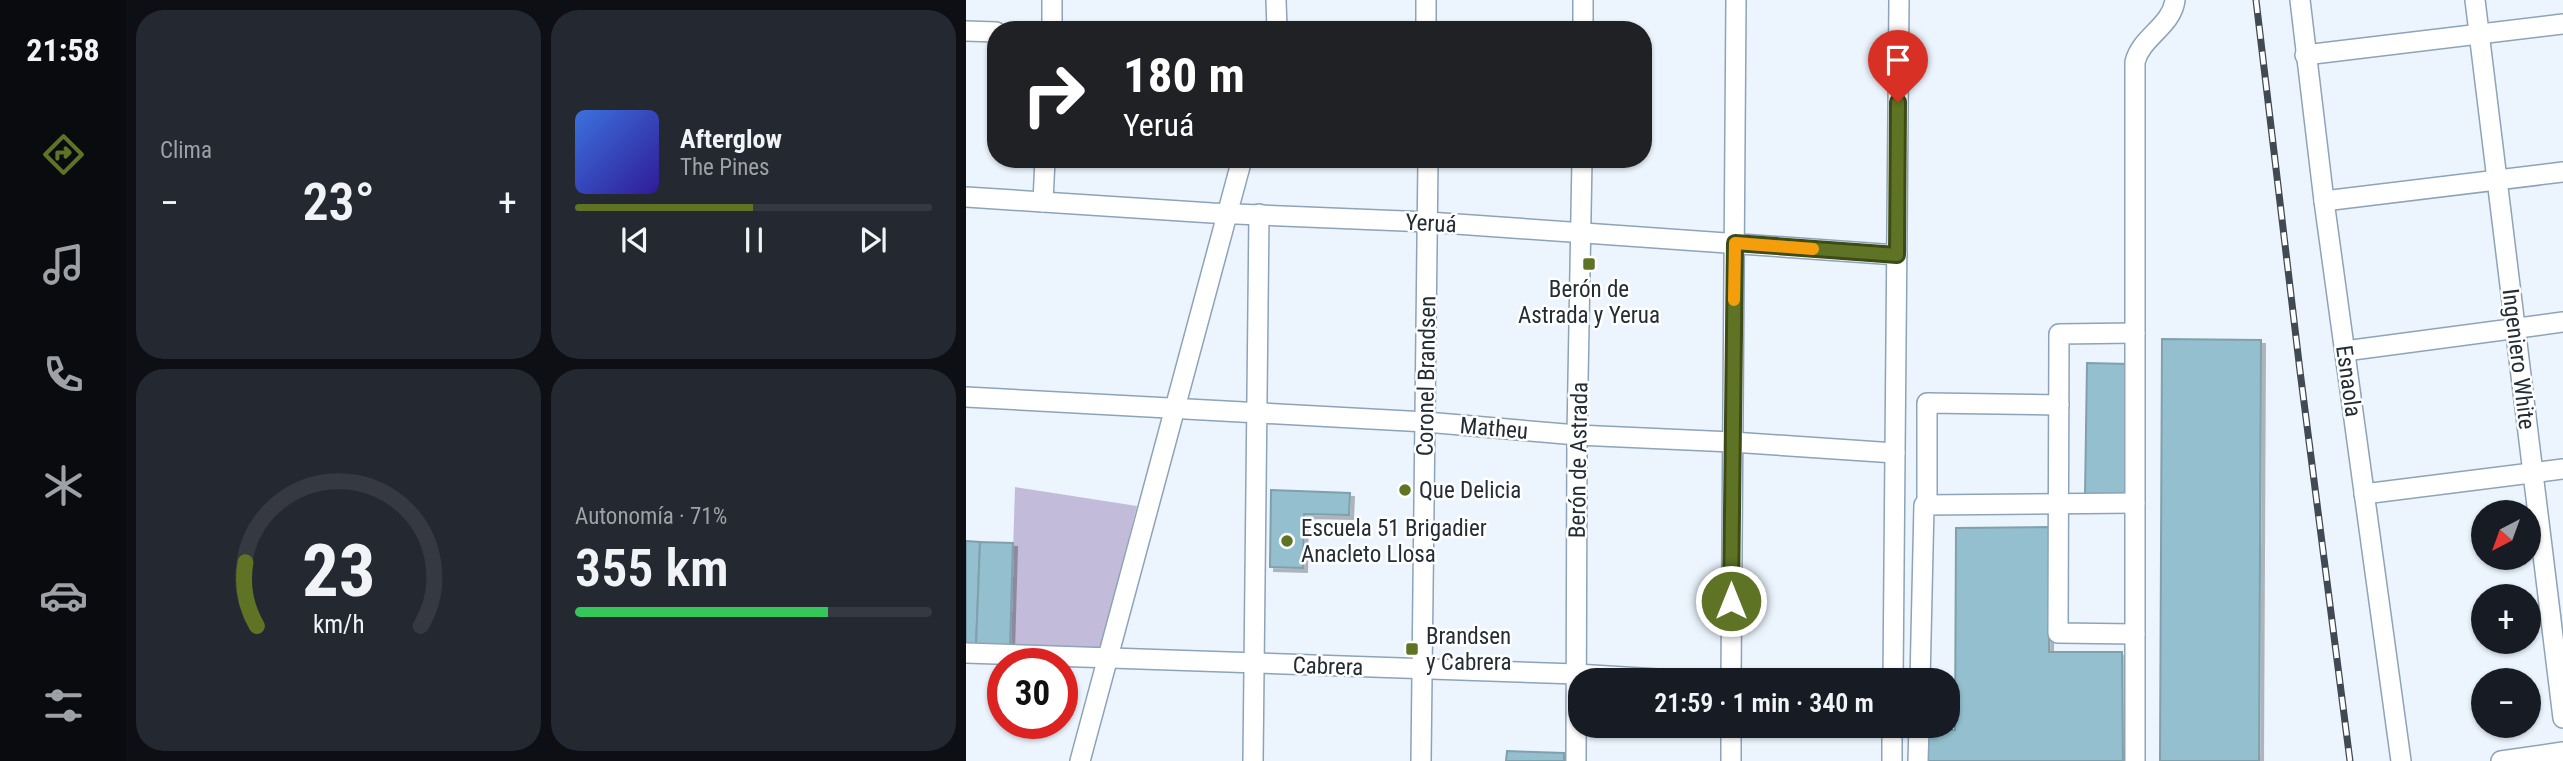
<!DOCTYPE html>
<html lang="es">
<meta charset="utf-8">
<style>
body{margin:0;font-family:"Roboto Condensed",sans-serif;background:#242831;color:#f1f3f6;height:100vh;display:flex;flex-direction:column;font-size:26px;white-space:nowrap}
*{box-sizing:border-box;margin:0}
p{font-size:23px;color:#9ea1a6}
.icon{flex:none;width:38px;height:38px;fill:none;stroke:currentColor;stroke-width:2;stroke-linecap:round;stroke-linejoin:round}
.map{position:relative;flex:1;overflow:hidden}
.side{display:flex;flex-direction:column;gap:10px;padding:10px;background:#0d0f14;width:840px}
.side>*{flex:none}
.top-card{position:absolute;left:21px;top:21px;width:665px;height:147px;border-radius:28px;box-shadow:0 2px 5px #0004;background:#202124;color:#fff;overflow:hidden}
.needle{width:46px;rotate:221deg}
.controls{position:absolute;left:1505px;top:500px;display:grid;gap:14px}
.controls a{display:grid;place-items:center;width:70px;height:70px;border-radius:50%;background:#171b24;box-shadow:0 2px 5px #0004;font-size:35px}
.speed{position:absolute;left:21px;top:648px;display:flex;gap:14px;font-size:35px;font-weight:700;text-align:center}
.speed>*{display:grid;place-content:center;width:91px;height:91px;border-radius:50%;background:#171b24;box-shadow:0 2px 5px #0004;line-height:1}
.speed .limit{border:10px solid #d22;background:#fff;color:#111}
.pin{position:absolute;display:grid;place-items:center;width:60px;height:60px;color:#fff;margin:-72px -30px;border-radius:50% 50% 50% 0;rotate:-45deg;box-shadow:0 0 7px #0007}
.pin .icon{rotate:45deg}
.me{position:absolute;width:77px;margin:-38px;rotate:0deg;stroke-linejoin:round;filter:drop-shadow(0 0 5px #0008)}
.turn{display:flex;align-items:center;gap:24px;height:147px;padding:0 21px;font-size:32px}
.turn .icon{width:91px;height:91px;stroke-width:2.5}
.turn b{display:block;font-size:49px;line-height:60px}
.big{font-size:52px;font-weight:600;line-height:1.1}
.side .widget{flex:1;display:flex;flex-direction:column;justify-content:center;gap:10px;min-width:0;padding:0 24px;border-radius:28px;background:#242831}
.side .dial{align-items:center;gap:0}
.dial svg{height:182px;overflow:visible;fill:none;stroke:#363941;stroke-width:7;stroke-linecap:round;text-anchor:middle}
.dial text{fill:#f1f3f6;stroke:none}
.song{display:flex;align-items:center;gap:21px}
.cover{width:84px;height:84px;border-radius:10px;background:linear-gradient(135deg,hsl(220 70% 55%),hsl(250 70% 35%))}
.played{height:7px;border-radius:4px;background:linear-gradient(90deg,#5e7323 50%,#363941 50%)}
.keys{display:flex;justify-content:space-around;direction:ltr}
.heat{display:flex;justify-content:space-between;align-items:center;font-size:38px;direction:ltr}
.charge{height:10px;border-radius:5px;background:linear-gradient(90deg,#34c759 71%,#363941 0)}
.side .tiles{flex:1;display:grid;gap:10px;grid-template-columns:repeat(2,1fr)}
.trip{position:absolute;left:602px;top:668px;width:392px;height:70px;border-radius:28px;background:#171b24;box-shadow:0 2px 5px #0004;font-weight:600;line-height:70px;text-align:center}
main{display:flex;flex:1;min-height:0}
.menu{display:flex;flex-direction:column;width:126px;justify-content:space-around;align-items:center;background:#090b0e;color:#9ea1a6}
.menu .icon{width:49px;height:49px}
.menu .on{color:#5e7323}
.menu b{font-size:32px;color:#f1f3f6}
.map>svg:first-child{display:block}
.green{fill:#c3bbda}
.building{fill:#93bfcf;stroke:#80a0ac;stroke-width:2;filter:url(#shadow)}
.lines{fill:none;stroke-linecap:round;stroke-linejoin:round}
.minor-casing{stroke:#8da3b8;stroke-width:22}
.minor{stroke:#fff;stroke-width:19}
.rail-casing{stroke:#414a52;stroke-width:7}
.rail{stroke:#fff;stroke-width:4.5;stroke-dasharray:13;stroke-linecap:butt}
.route-casing{stroke:#3d4b17;stroke-width:18}
.route{stroke:#5e7323;stroke-width:12}
.slow{stroke:#f59e0b;stroke-width:12}
.poi-dot{fill:#5e7323;stroke:#fff;stroke-width:2.5}
.labels{text-anchor:middle;stroke-width:5;stroke-linejoin:round;paint-order:stroke}
.street-label{font-size:23px;fill:#242d35;stroke:#fff}
.poi-label{font-size:23px;fill:#242d35;stroke:#fff;text-anchor:start}
</style>
<main>
<nav class="menu">
<b>21:58</b>
<svg class="icon on" aria-label="directions" viewBox="0 0 24 24"><path d="M12 3l9 9-9 9-9-9zM9 14v-3h6M13 9l2 2-2 2"/></svg>
<svg class="icon" aria-label="music" viewBox="0 0 24 24"><path d="M9 18V5l10-2v13"/><circle cx="6" cy="18" r="3"/><circle cx="16" cy="16" r="3"/></svg>
<svg class="icon" aria-label="phone" viewBox="0 0 24 24"><path d="M5 4h4l2 5-3 2q2 4 5 5l2-3 5 2v4C11 20 4 13 5 4z"/></svg>
<svg class="icon" aria-label="climate" viewBox="0 0 24 24"><path d="M12 3v18M4 7l16 10M4 17L20 7"/></svg>
<svg class="icon" aria-label="car" viewBox="0 0 24 24"><path d="M5 17H2v-5l4-1 3-4h7l3 4 3 1v5h-3M9 17h6M6 11h13"/><circle cx="7" cy="17" r="2"/><circle cx="17" cy="17" r="2"/></svg>
<svg class="icon" aria-label="filters" viewBox="0 0 24 24"><path d="M4 7h16M4 17h16"/><circle cx="9" cy="7" r="2"/><circle cx="15" cy="17" r="2"/></svg>
</nav>
<section class="side">
<div class="tiles">
<div class="widget"><p>Clima</p>
<div class="heat"><a>−</a><b class="big">23°</b><a>+</a></div>
</div>
<div class="widget">
<div class="song"><i class="cover"></i><div><b>Afterglow</b><p>The Pines</p></div></div>
<div class="played"></div>
<div class="keys"><svg class="icon" aria-label="previous" viewBox="0 0 24 24"><path d="M18 5L8 12l10 7zM5 5v14"/></svg><svg class="icon" aria-label="pause" viewBox="0 0 24 24"><path d="M8 5v14M16 5v14"/></svg><svg class="icon" aria-label="next" viewBox="0 0 24 24"><path d="M6 5l10 7-10 7zM19 5v14"/></svg></div>
</div>
<div class="widget dial"><svg viewBox="0 0 100 80">
<path d="M14 69A42 42 0 1 1 86 69"/>
<path d="M14 69A42 42 0 0 1 9 41" stroke="#5e7323"/>
<text x="50" y="56" font-size="32" font-weight="700">23</text>
<text x="50" y="72" font-size="11">km/h</text>
</svg></div>
<div class="widget"><p>Autonomía · 71%</p><b class="big">355 km</b><div class="charge"></div></div>
</div>
</section>
<div class="map">
<svg width="1597" height="761" viewBox="0 0 1597 761">
<defs>
<filter id="shadow"><feDropShadow dx="4" dy="4" stdDeviation="0" flood-color="#0004"/></filter>
</defs>
<rect width="100%" height="100%" fill="#ecf5fe"/>
<path class="green" d="M 49,487 L 171,506 L 135,646 L 127,653 L 44,648 Z"/>
<g class="building">
<path d="M 1196,339 L 1295,340 L 1293,761 L 1194,761 Z"/>
<path d="M 1121,363 L 1164,364 L 1163,497 L 1119,496 Z"/>
<path d="M 305,490 L 384,493 L 383,515 L 338,514 L 337,568 L 304,567 Z"/>
<path d="M 1084,527 L 1083,652 L 1156,652 L 1157,761 L 958,761 L 958,729 L 989,730 L 990,528 Z"/>
<path d="M 0,541 L 14,542 L 10,646 L 0,645 Z"/>
<path d="M 14,542 L 47,543 L 44,648 L 10,646 Z"/>
<path d="M 541,751 L 598,753 L 598,761 L 540,761 Z"/>
</g>
<g class="lines">
<g class="minor-casing">
<g id="minor">
<path d="M 86,0 L 86,30"/>
<path d="M 310,0 L 311,30"/>
<path d="M 460,0 L 460,30"/>
<path d="M 1334,0 L 1358,201 L 1435,761"/>
<path d="M 1509,0 L 1597,718"/>
<path d="M 617,30 L 617,0"/>
<path d="M 0,31 L 30,32"/>
<path d="M 1339,55 L 1597,24"/>
<path d="M 0,197 L 246,213 L 462,222 L 931,255"/>
<path d="M 1358,201 L 1597,172"/>
<path d="M 77,202 L 79,159"/>
<path d="M 1379,351 L 1597,322"/>
<path d="M 0,397 L 460,422 L 611,435 L 766,442 L 929,453"/>
<path d="M 1398,494 L 1597,469"/>
<path d="M 961,504 L 961,403 L 1093,405"/>
<path d="M 1169,634 L 1092,633 L 1093,334 L 1169,333"/>
<path d="M 0,653 L 610,674 L 724,681"/>
<path d="M 765,681 L 770,0"/>
<path d="M 927,681 L 933,0"/>
<path d="M 954,681 L 958,505 L 1169,503"/>
<path d="M 765,726 L 765,761"/>
<path d="M 114,761 L 276,159"/>
<path d="M 287,761 L 293,214"/>
<path d="M 455,761 L 462,159"/>
<path d="M 610,761 L 611,435 L 616,159"/>
<path d="M 926,761 L 926,726"/>
<path d="M 952,761 L 953,726"/>
<path d="M 1169,761 L 1169,62 C 1175,37 1206,26 1209,0"/>
<path d="M 1535,761 L 1597,752"/>
</g>
</g>
<use href="#minor" class="minor"/>
<g class="rail-casing">
<path id="rail" d="M 1290,0 L 1334,371 L 1384,761"/>
</g>
<use href="#rail" class="rail"/>
</g>
<g class="lines">
<g class="route-casing">
<path id="route" d="M 765,601 L 769,243 L 931,255 L 932,102"/>
</g>
<use href="#route" class="route"/>
<path class="slow" d="M 768,300 L 769,243 L 847,249"/>
</g>
<g class="poi-dot">
<rect x="616" y="257" width="14" height="14" rx="3.5"/>
<circle cx="439" cy="490" r="7"/>
<circle cx="321" cy="541" r="7"/>
<rect x="439" y="642" width="14" height="14" rx="3.5"/>
</g>
<g class="labels">
<g class="street-label">
<text transform="translate(465 223) rotate(3)" y="8">Yeruá</text>
<text transform="translate(1553 359) rotate(83)" y="8">Ingeniero White</text>
<text transform="translate(460 376) rotate(-89)" y="8">Coronel Brandsen</text>
<text transform="translate(1383 381) rotate(82)" y="8">Esnaola</text>
<text transform="translate(528 428) rotate(5)" y="8">Matheu</text>
<text transform="translate(612 460) rotate(-89)" y="8">Berón de Astrada</text>
<text transform="translate(362 666) rotate(2)" y="8">Cabrera</text>
</g>
<g class="poi-label">
<text x="623" y="297" text-anchor="middle">Berón de<tspan x="623" dy="26">Astrada y Yerua</tspan></text>
<text x="453" y="498">Que Delicia</text>
<text x="335" y="536">Escuela 51 Brigadier<tspan x="335" dy="26">Anacleto Llosa</tspan></text>
<text x="460" y="644">Brandsen<tspan x="460" dy="26">y Cabrera</tspan></text>
</g>
</g>
</svg>
<div class="controls">
<a><svg class="needle" viewBox="-14 -14 28 28"><path d="M0-13l5 13h-10z" fill="#e53935"/><path d="M0 13l5-13h-10z" fill="#9ea1a6"/></svg></a>
<a>+</a>
<a>−</a>
</div>
<div class="speed"><div class="limit">30</div></div>
<div class="pin" style="left:932px;top:102px;background:#d93025"><svg class="icon" aria-label="arrive" viewBox="0 0 24 24"><path d="M6 21V4h12l-3 4 3 4H6"/></svg></div>
<svg class="me" style="left:765px;top:601px" viewBox="-20 -20 40 40"><circle r="17" fill="#5e7323" stroke="#fff" stroke-width="3"/><path d="M0-11L8 9 0 5-8 9z" fill="#fff"/></svg>
<div class="trip">21:59 · 1 min · 340 m</div>
<div class="top-card">
<div class="turn"><svg class="icon" aria-label="right" viewBox="0 0 24 24"><path d="M7 20v-9h11M14 6l5 5-5 5"/></svg><div><b>180 m</b>Yeruá</div></div>
</div>
</div>
</main>
